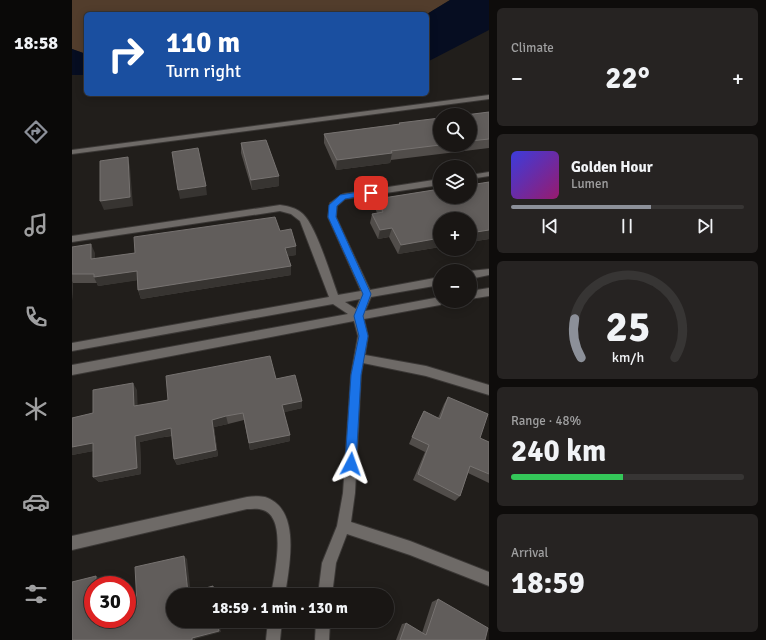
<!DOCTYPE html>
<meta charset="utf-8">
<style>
body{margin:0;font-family:Signika,sans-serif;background:#262322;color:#f1f3f6;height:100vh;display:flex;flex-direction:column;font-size:15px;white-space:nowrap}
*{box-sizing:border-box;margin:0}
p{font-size:13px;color:#9f9fa0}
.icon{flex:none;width:22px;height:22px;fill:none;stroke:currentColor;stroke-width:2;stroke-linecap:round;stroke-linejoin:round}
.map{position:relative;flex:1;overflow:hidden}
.sheet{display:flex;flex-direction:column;gap:8px;padding:8px;background:#0e0c0b;width:277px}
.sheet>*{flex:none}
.hud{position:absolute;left:12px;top:12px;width:345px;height:84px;border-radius:6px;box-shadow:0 2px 10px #0003,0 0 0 1px #373534;background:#1a4fa0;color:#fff;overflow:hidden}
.buttons{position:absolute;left:361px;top:108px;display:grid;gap:8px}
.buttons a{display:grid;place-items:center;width:44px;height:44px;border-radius:50%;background:#191614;box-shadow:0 2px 10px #0003,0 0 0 1px #373534;font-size:20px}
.speed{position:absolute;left:12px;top:576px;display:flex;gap:8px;font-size:20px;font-weight:700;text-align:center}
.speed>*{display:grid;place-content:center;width:52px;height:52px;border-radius:50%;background:#191614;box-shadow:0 2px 10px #0003,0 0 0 1px #373534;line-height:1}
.speed .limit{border:6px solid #d22;background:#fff;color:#111}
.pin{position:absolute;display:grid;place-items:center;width:34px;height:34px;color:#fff;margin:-17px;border-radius:8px;box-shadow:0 2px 6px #0006}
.me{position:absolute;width:44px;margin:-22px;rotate:4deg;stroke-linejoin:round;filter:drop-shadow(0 0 3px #0008)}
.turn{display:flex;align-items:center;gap:14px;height:84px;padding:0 16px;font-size:18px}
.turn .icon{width:52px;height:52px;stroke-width:2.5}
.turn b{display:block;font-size:28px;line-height:34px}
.big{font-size:30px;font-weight:700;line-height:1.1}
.sheet .widget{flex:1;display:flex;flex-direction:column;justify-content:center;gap:6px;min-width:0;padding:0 14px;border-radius:6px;background:#262322}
.sheet .dial{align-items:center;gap:0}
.dial svg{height:104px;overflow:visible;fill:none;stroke:#373534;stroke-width:7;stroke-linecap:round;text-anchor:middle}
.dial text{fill:#f1f3f6;stroke:none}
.song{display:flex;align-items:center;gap:12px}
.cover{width:48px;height:48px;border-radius:6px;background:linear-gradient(135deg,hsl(240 70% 55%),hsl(320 70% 35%))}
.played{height:4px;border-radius:2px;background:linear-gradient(90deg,#8c9099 60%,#373534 60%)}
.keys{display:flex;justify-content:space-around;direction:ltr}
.heat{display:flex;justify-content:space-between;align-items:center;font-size:22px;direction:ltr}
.charge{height:6px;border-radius:3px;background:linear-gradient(90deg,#34c759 48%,#373534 0)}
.trip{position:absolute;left:94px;top:588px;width:228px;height:40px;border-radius:20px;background:#191614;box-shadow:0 2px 10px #0003,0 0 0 1px #373534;font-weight:700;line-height:40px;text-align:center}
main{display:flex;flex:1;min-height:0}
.menu{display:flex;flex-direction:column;width:72px;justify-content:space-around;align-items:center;background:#0a0908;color:#9f9fa0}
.menu .icon{width:28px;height:28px}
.menu .on{color:#8c9099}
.menu b{font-size:18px;color:#f1f3f6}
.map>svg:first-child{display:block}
.green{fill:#523d2c}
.water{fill:#060d21}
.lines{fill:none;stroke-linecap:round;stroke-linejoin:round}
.minor-casing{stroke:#3b3836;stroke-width:2}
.minor{fill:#6e6a67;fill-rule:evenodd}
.wall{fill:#514d4a}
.shaded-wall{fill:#373431}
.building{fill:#615d5b;stroke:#767270}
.route{fill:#1a73e8;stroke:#114b97}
</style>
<main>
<nav class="menu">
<b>18:58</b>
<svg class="icon on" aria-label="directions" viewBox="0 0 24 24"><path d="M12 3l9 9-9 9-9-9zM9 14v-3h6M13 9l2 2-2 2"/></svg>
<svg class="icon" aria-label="music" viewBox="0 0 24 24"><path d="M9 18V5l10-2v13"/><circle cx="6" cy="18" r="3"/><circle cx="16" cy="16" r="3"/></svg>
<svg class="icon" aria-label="phone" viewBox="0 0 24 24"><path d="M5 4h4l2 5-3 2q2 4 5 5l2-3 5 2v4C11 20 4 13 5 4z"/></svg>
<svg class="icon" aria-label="climate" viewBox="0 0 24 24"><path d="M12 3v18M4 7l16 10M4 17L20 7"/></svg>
<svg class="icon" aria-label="car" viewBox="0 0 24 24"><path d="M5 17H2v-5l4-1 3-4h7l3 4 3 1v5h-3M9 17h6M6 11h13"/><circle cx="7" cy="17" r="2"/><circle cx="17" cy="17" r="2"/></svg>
<svg class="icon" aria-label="filters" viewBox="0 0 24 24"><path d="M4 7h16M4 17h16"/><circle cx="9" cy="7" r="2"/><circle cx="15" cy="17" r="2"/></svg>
</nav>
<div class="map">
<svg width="417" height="640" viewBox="0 0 417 640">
<rect width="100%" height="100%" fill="#211e1b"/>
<path class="green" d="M 0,0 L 378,0 L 355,14 L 14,14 L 14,54 L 0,49 Z"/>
<g class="water">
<path d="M 378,0 L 417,0 L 417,30 L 355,62 L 355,14 Z"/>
<path d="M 0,49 L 14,54 L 14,75 L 0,75 Z"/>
<path d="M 54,94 L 139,94 L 106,97 Z"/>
</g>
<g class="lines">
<g class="minor-casing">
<g id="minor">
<path d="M 417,95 L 417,99 L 0,154 L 0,150 Z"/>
<path d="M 417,172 L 417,176 L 398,179 L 398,175 Z"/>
<path d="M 368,179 L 368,185 L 273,199 L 265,206 L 264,217 L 298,290 L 368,277 L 368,285 L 299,297 L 293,311 L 368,297 L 368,301 L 373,301 L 368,305 L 292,319 L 296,336 L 293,355 L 354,366 L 417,385 L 417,395 L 354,376 L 291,363 L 289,375 L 283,493 L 279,522 L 338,541 L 417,572 L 417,586 L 338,555 L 275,534 L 264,563 L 260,595 L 246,595 L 250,563 L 265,526 L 271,493 L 279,375 L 286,336 L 282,321 L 0,375 L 0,365 L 276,314 L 261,304 L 0,351 L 0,343 L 257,297 L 228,221 L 219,214 L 208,211 L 0,242 L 0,236 L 208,205 C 216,206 225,208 231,214 C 244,226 259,276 266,295 L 289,291 L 256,217 L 258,203 L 271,194 ZM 288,299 L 284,309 L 273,302 Z"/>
<path d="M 417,269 L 417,275 L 398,279 L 398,271 Z"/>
<path d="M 417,288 L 417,296 L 398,299 L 398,291 Z"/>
<path d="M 175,497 C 181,496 188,496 193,497 C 230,509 217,567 213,595 L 199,595 C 202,576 216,518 191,510 C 186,508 180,509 175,509 L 0,550 L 0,536 Z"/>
<path d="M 196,621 L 210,621 L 208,640 L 194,640 Z"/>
<path d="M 244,621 L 258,621 L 257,640 L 243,640 Z"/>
</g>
</g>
<use href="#minor" class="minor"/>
</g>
<g class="wall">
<path d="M 417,112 L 417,148 L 319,160 L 318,163 L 264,170 L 252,143 L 252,134 L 327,124 L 327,123 L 368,145 L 398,145 L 398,115 Z"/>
<path d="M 169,143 L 207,186 L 180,190 L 169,153 Z"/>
<path d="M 417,182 L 417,239 L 398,242 L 398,219 L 368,219 L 368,247 L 326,254 L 317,237 L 306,239 L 298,223 L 300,214 L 305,213 L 303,208 L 305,199 L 368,189 L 368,197 L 398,197 L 398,185 Z"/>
<path d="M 208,231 L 224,255 L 216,256 L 219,266 L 219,275 L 69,299 L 66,290 L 65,280 L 26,286 L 25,283 L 1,283 L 0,301 L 0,247 L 23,253 L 23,259 Z"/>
<path d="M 204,379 L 230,401 L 230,408 L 212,412 L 218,441 L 178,450 L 172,420 L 156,424 L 142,427 L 146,456 L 105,465 L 102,459 L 100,436 L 85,438 L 68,442 L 69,474 L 27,482 L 21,477 L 21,451 L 0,455 L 0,418 L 21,413 L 65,390 L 65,406 Z"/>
<path d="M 376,397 L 408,438 L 417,442 L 417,483 L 396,473 L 388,496 L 383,501 L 341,480 L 353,452 L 337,444 L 348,418 L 352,411 L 366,418 L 372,404 Z"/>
<path d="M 366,599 L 413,640 L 324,640 L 330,624 L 334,623 L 350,633 L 360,602 Z"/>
</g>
<g class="shaded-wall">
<path d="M 320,153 L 318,163 L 264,170 L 265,160 Z"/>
<path d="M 56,157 L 58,167 L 61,206 L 32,210 L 28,201 Z"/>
<path d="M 207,176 L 207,186 L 180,190 L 179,180 Z"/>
<path d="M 134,186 L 135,195 L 108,199 L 106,190 Z"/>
<path d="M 320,228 L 317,237 L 306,239 L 308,230 Z"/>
<path d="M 417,230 L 417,239 L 398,242 L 398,233 Z"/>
<path d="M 368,238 L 368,247 L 326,254 L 329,245 Z"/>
<path d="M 19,244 L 23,253 L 23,268 L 19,259 Z"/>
<path d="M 224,246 L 224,255 L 213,257 L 213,248 Z"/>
<path d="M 219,266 L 219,275 L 69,299 L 66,290 Z"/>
<path d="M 65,271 L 68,280 L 26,286 L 22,277 Z"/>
<path d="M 0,281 L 1,283 L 0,301 Z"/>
<path d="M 61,383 L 65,390 L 66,414 L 62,406 Z"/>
<path d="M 230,401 L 230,408 L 210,413 L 210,405 Z"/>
<path d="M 154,416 L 156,424 L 142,427 L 146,456 L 105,465 L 102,459 L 140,420 Z"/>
<path d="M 99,428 L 102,435 L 68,442 L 69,474 L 27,482 L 21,477 L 63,436 Z"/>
<path d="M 218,435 L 218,441 L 178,450 L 177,443 Z"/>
<path d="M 21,443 L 27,450 L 0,455 L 0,447 Z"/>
<path d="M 112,556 L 115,559 L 119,595 L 116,593 Z"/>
<path d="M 24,576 L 30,580 L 30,585 L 24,585 Z"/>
<path d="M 141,586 L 143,589 L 144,595 L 142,595 Z"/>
<path d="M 145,621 L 147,621 L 149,632 L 123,639 L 123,640 L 120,640 L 120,638 Z"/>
</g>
<g class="building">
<path d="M 417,112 L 417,139 L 398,141 L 398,115 L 393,115 Z"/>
<path d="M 368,118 L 368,145 L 319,151 L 320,153 L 265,160 L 252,134 L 328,124 L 327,123 Z"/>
<path d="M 194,140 L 207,176 L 179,180 L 169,143 Z"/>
<path d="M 126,148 L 134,186 L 106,190 L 100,152 Z"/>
<path d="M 56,157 L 58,197 L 28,201 L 28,161 Z"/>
<path d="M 417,182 L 417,230 L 398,233 L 398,219 L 368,219 L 368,238 L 329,245 L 320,228 L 308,230 L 300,214 L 311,212 L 305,199 L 368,189 L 368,197 L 398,197 L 398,185 Z"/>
<path d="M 203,217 L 208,231 L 219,229 L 224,246 L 213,248 L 219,266 L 66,290 L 65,271 L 22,277 L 22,274 L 0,274 L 0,247 L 19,244 L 19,259 L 63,253 L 62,237 Z"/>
<path d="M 198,356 L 204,379 L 223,375 L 230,401 L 210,405 L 218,435 L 177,443 L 171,413 L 154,416 L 140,420 L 144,450 L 102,459 L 99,428 L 82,432 L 63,436 L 65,468 L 21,477 L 21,443 L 0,447 L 0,418 L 21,413 L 21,390 L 61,383 L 62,406 L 80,403 L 96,400 L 94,376 Z"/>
<path d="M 376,397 L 416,414 L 408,438 L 417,442 L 417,474 L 398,466 L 388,496 L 346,474 L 357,445 L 340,437 L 352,411 L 368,419 Z"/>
<path d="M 112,556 L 116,593 L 141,586 L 142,595 L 101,595 L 101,621 L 145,621 L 147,631 L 120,638 L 120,640 L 0,640 L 0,582 L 24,576 L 24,585 L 21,585 L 21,619 L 55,619 L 55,607 L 65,605 L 63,567 Z"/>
<path d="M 366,599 L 416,628 L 413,640 L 328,640 L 334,623 L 354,635 Z"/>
</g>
<path class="route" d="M 299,190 L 302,193 L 301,194 L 273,199 L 265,206 L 264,217 L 299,294 L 291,316 L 296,336 L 289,375 L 284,464 L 283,468 L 279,469 L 275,468 L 273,464 L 279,375 L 287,336 L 282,316 L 291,294 L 256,217 L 257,205 L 268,195 Z"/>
</svg>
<div class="buttons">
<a><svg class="icon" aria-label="search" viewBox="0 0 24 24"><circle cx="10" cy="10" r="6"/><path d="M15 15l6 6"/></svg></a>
<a><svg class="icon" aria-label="layers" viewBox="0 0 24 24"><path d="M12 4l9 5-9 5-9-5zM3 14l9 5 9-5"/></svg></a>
<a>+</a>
<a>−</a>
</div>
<div class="speed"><div class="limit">30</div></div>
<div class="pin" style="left:299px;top:193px;background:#d93025"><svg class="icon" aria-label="arrive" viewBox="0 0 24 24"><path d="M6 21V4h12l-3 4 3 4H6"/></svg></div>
<svg class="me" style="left:279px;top:464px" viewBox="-20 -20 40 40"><path d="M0-17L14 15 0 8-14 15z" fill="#1a73e8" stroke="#fff" stroke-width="4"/></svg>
<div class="trip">18:59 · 1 min · 130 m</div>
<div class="hud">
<div class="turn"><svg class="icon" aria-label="right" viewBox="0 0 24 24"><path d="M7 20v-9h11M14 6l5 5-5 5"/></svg><div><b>110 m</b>Turn right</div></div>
</div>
</div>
<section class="sheet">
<div class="widget"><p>Climate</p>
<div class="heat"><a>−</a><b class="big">22°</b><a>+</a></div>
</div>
<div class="widget">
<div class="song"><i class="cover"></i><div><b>Golden Hour</b><p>Lumen</p></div></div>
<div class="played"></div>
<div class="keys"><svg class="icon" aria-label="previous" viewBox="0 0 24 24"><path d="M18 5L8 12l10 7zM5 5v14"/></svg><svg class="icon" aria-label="pause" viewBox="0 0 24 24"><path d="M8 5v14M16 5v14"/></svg><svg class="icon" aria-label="next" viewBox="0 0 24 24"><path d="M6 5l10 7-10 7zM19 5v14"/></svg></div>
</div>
<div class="widget dial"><svg viewBox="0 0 100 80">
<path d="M14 69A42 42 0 1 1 86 69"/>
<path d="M14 69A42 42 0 0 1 9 39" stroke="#8c9099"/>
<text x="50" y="56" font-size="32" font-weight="700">25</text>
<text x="50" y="72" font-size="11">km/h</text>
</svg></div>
<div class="widget"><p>Range · 48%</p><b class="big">240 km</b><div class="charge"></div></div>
<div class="widget"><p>Arrival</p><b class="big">18:59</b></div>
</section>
</main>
